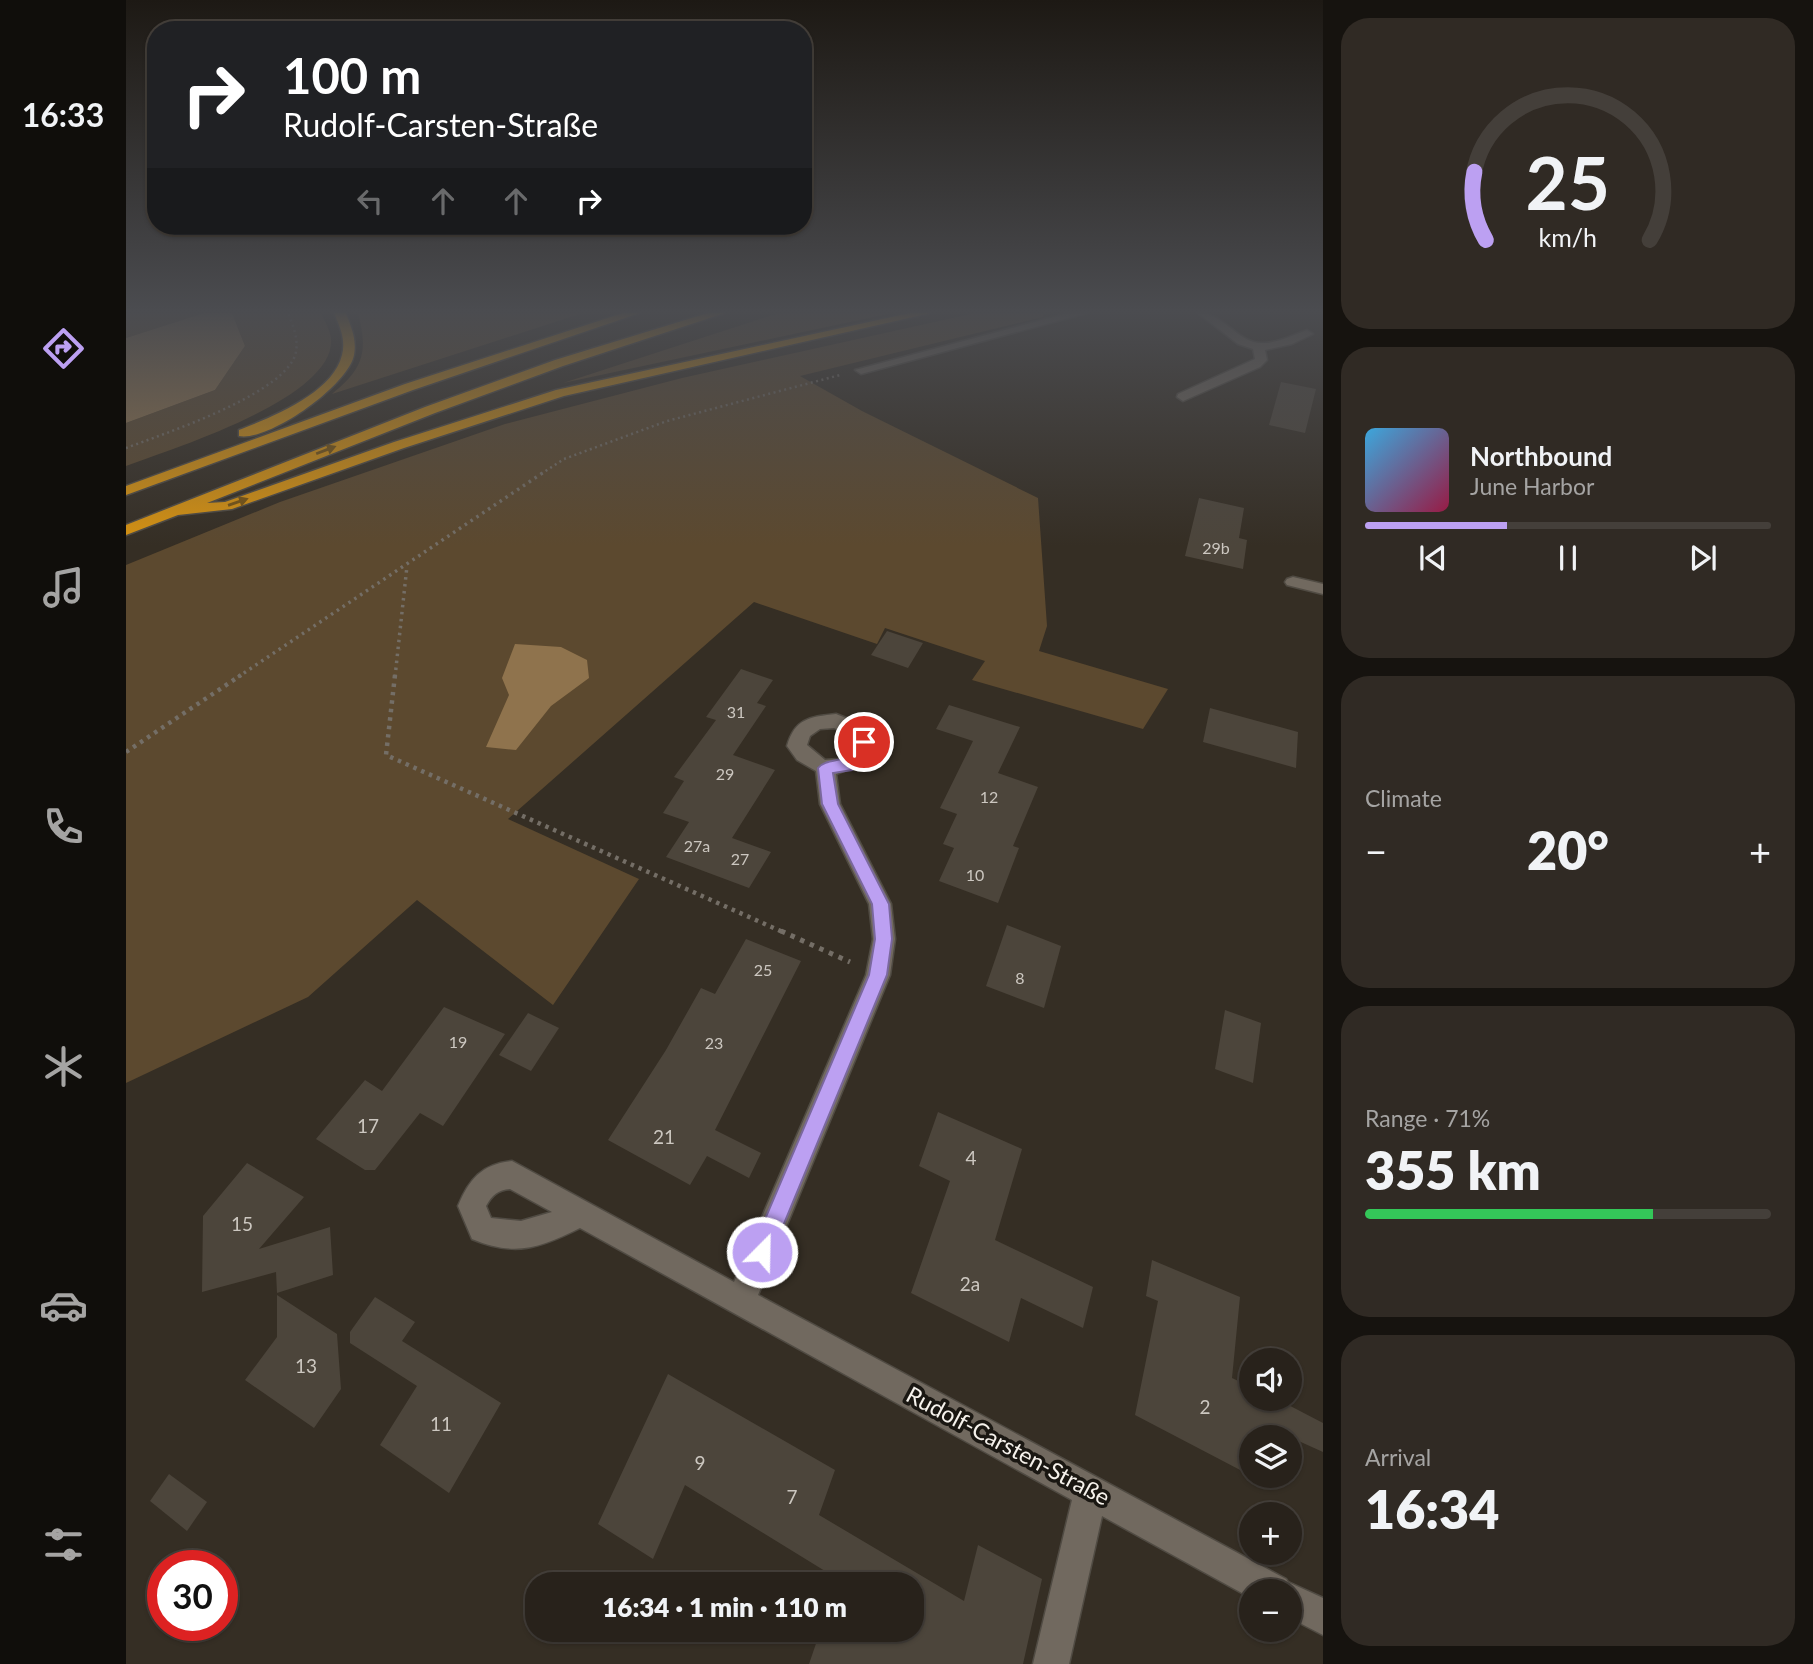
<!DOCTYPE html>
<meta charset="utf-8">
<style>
body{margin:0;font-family:Lato,sans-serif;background:#302a24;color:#f1f3f6;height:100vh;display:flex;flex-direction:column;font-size:26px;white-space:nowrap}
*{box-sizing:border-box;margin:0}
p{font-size:23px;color:#a5a4a3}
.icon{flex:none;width:38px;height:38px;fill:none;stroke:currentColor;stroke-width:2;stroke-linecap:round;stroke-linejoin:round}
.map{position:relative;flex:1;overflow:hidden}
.details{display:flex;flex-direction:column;gap:18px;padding:18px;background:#16130f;width:490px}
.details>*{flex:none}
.hud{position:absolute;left:21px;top:21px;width:665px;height:214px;border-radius:28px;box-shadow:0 2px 5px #0004,0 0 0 2px #443f3a;background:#202124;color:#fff;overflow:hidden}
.controls{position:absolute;left:1113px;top:1348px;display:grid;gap:14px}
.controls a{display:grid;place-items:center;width:63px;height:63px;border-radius:50%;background:#28221b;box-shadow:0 2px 5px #0004,0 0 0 2px #443f3a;font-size:35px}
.speed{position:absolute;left:21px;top:1550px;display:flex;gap:14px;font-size:35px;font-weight:700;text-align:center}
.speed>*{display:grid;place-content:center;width:91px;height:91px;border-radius:50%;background:#28221b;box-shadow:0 2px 5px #0004,0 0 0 2px #443f3a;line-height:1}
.speed .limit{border:10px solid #d22;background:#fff;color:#111}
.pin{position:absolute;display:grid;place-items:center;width:60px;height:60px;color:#fff;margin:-30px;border:4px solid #fff;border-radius:50%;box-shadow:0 2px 7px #0007}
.me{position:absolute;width:77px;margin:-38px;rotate:23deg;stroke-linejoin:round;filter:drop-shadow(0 0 5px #0008)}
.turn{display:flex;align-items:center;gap:24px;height:147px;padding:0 21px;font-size:32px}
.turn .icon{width:91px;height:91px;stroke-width:2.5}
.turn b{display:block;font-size:49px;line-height:60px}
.lanes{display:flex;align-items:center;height:66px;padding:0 21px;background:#0003;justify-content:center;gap:35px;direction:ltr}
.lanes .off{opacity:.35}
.big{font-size:52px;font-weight:800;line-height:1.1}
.details .card{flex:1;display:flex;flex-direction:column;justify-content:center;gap:10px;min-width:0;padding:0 24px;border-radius:28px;background:#302a24}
.details .dial{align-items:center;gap:0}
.dial svg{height:182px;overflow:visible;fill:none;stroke:#443f3a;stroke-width:7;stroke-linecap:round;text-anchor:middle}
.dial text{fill:#f1f3f6;stroke:none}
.song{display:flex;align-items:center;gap:21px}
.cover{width:84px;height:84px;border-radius:10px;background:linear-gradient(135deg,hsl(200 70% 55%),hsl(340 70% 35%))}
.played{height:7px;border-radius:4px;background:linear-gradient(90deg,#bca0f2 35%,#443f3a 35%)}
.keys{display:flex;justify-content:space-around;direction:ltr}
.heat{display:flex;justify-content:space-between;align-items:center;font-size:38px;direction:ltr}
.charge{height:10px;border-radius:5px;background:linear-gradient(90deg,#34c759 71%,#443f3a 0)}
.trip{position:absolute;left:399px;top:1572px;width:399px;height:70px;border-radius:28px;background:#28221b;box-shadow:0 2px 5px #0004,0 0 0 2px #443f3a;font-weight:800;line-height:70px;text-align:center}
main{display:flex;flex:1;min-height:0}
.menu{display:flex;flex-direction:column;width:126px;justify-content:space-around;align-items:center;background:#100e0b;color:#a5a4a3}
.menu .icon{width:49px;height:49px}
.menu .on{color:#bca0f2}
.menu b{font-size:32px;color:#f1f3f6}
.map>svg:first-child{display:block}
.green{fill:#5c492f}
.water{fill:#8f734d}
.building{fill:#4c453b}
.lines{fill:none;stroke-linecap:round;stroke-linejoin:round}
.minor-casing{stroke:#504b43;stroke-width:3}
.highway-casing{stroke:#504b43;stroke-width:3}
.path-far3{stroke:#746e66;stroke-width:2.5;stroke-dasharray:2 3.5;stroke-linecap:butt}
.path-far2{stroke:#746e66;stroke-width:3.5;stroke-dasharray:2.5 4.5;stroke-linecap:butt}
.path-far1{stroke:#746e66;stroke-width:4.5;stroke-dasharray:3.5 5;stroke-linecap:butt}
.path{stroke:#746e66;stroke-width:5;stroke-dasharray:4.5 6;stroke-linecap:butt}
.minor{fill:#71695f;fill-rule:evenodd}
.highway{fill:#d79211;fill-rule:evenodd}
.oneway{fill:#785412}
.route{fill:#bca0f2;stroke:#7a689d;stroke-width:2}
.labels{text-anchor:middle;stroke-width:7;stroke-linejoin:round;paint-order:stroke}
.number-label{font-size:16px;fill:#ccc7c0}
.near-number-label{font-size:19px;fill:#ccc7c0}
.near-street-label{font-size:23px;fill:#f6f2ec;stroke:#1a1712}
</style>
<main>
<nav class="menu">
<b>16:33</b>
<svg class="icon on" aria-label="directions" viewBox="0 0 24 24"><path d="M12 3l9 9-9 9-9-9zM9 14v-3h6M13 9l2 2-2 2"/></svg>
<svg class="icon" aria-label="music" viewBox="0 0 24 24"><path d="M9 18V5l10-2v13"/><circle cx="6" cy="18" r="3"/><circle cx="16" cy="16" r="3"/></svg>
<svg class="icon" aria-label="phone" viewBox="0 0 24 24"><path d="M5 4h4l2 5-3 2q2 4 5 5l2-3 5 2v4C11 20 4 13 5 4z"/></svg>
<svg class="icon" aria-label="climate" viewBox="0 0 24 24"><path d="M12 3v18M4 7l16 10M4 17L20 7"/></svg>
<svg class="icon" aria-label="car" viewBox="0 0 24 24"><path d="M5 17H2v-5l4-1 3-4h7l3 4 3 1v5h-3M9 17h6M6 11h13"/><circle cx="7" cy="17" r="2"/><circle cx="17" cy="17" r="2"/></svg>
<svg class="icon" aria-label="filters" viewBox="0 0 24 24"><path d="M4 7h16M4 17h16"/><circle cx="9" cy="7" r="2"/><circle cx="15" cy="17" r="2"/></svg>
</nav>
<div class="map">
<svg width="1197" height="1664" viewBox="0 0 1197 1664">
<rect width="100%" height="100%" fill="#352e24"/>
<g class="green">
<path d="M 0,313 L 78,313 L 0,338 Z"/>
<path d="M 106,313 L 195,313 C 198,320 204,330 205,338 C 211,398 45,449 0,466 L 0,423 L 89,390 L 119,346 Z"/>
<path d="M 232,313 L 457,313 L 206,394 C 238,368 242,352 232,313 Z"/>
<path d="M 653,313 L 766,313 L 437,383 Z"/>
<path d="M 849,313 L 917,313 L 917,317 L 674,376 L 736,411 L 912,498 L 921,626 L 913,651 L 1042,689 L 1017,729 L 846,680 L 859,661 L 759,628 L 751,644 L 628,602 L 382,819 L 513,879 L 427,1005 L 291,900 L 182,997 L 0,1083 L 0,565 L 154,502 L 379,424 L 556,378 Z"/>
</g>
<g class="water">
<path d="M 78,313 L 106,313 L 119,346 L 89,390 L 0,423 L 0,338 Z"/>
<path d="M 389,644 L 435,647 L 461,660 L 463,678 L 425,706 L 390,750 L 360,747 L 383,695 L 376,678 Z"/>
</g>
<g class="building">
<path d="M 1155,382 L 1190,389 L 1179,433 L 1143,425 Z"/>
<path d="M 1073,498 L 1118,508 L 1113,538 L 1121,540 L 1117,569 L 1059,556 Z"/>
<path d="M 761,631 L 797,643 L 782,668 L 745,655 Z"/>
<path d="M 615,669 L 647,680 L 631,703 L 640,706 L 607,755 L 649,770 L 606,838 L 645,852 L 623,888 L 540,857 L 563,822 L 537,813 L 558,781 L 548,777 L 590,720 L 580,717 Z"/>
<path d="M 823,705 L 894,727 L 872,773 L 912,787 L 887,846 L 893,848 L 872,903 L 813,881 L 828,848 L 817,844 L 831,814 L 814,808 L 847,741 L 810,729 Z"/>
<path d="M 1084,708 L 1172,732 L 1170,768 L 1077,742 Z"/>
<path d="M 881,925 L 935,946 L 918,1008 L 860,986 Z"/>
<path d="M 620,939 L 675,961 L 589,1130 L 635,1153 L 623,1178 L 581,1156 L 564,1185 L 482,1140 L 540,1050 L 575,988 L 589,994 Z"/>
<path d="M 318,1007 L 379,1034 L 317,1126 L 294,1113 L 249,1170 L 239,1170 L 190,1139 L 239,1080 L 256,1091 Z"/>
<path d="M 1099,1010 L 1135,1023 L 1127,1083 L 1089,1069 Z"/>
<path d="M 402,1013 L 433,1028 L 405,1071 L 373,1055 Z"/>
<path d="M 812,1112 L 896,1149 L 869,1240 L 967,1287 L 957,1328 L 895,1298 L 883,1342 L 785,1293 L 824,1181 L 793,1166 Z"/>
<path d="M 121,1163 L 178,1197 L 133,1249 L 204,1227 L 207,1275 L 151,1293 L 150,1272 L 76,1292 L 77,1216 Z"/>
<path d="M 1026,1260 L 1114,1297 L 1106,1378 L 1125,1387 L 1125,1398 L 1149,1398 L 1197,1423 L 1197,1452 L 1146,1429 L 1145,1437 L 1125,1437 L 1125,1475 L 1140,1475 L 1139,1483 L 1009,1415 L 1032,1301 L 1020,1296 Z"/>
<path d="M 151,1295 L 211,1334 L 215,1389 L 188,1428 L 119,1380 L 151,1337 Z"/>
<path d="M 249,1297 L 289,1322 L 276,1341 L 375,1403 L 323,1493 L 254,1445 L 291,1386 L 224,1343 L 224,1332 Z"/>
<path d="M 542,1374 L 709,1470 L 693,1515 L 838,1601 L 852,1545 L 916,1579 L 897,1664 L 683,1664 L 695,1629 L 786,1629 L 786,1584 L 710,1584 L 712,1579 L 559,1485 L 527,1559 L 472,1524 Z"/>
<path d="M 43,1474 L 81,1502 L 61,1531 L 24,1501 Z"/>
</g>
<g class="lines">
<g class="minor-casing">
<g id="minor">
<path d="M 942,313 L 961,313 L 735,374 L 729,370 Z"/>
<path d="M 1072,313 C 1098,312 1111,344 1137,343 C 1152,343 1167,335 1181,330 L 1187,334 L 1166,344 L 1139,350 L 1141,360 L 1134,367 L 1057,401 L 1051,397 L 1052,394 L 1129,359 L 1127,349 L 1112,344 Z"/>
<path d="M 1167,577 L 1197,584 L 1197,594 L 1161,585 L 1159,582 L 1161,579 Z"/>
<path d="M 710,714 L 735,724 L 748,742 L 742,761 L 710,774 L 714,804 L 765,904 L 769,939 L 764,975 L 632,1295 L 1160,1579 L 1162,1582 L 1197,1598 L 1197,1635 L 1164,1618 L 1164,1591 L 1125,1591 L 1125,1598 L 976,1516 L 943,1664 L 907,1664 L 946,1500 L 454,1228 C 414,1248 389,1257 346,1239 L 332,1206 C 343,1179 356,1164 386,1161 L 608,1282 L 740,975 L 747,939 L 743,904 L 694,804 L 690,771 L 671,760 L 661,746 C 669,718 684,717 710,714 ZM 708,728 L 721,734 L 728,743 L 726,752 L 713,759 L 699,760 L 681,745 L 684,736 L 694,729 ZM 384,1189 L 426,1212 L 395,1221 L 365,1218 L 360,1206 C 366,1195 372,1190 384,1189 Z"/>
</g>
</g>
<g class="highway-casing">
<g id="highway">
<path d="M 208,313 L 220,313 C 225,327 231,339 228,355 C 222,386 142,442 113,436 L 113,430 C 146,417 207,393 216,355 C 220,340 214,327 208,313 Z"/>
<path d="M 497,313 L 514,313 L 287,390 L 0,495 L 0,486 L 279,384 Z"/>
<path d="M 582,313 L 599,313 L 437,366 L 309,413 L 81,503 L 99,502 L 268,442 L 430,390 L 784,313 L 805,313 L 438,396 L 278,448 L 106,509 L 52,515 L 0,535 L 0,525 L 299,407 L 429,360 Z"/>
</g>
</g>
<g class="path-far3">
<path d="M 0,448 C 40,433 146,398 167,360 C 175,346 168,327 162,313"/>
<path d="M 415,474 L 438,459 L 541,421 L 714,375"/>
</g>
<g class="path-far2">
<path d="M 112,677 L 418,472"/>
<path d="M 269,677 L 281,566"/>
</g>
<g class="path-far1">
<path d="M 269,675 L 260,755 L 659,933"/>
<path d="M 0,752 L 115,675"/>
</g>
<path class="path" d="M 655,931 L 724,962"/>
<use href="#minor" class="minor"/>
<use href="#highway" class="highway"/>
</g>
<defs><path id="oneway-solid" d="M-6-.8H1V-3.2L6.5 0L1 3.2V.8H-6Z" transform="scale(1.75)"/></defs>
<g class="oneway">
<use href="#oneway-solid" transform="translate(200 450) rotate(-21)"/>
<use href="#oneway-solid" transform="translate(112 502) rotate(-19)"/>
</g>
<linearGradient id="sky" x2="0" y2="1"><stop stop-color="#1d1914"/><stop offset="0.57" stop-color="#4b4c50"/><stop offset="1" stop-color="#4b4c50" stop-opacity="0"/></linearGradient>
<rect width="1197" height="546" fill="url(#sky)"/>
<path class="route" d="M 738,737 L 745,742 L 740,760 L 726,770 L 707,773 L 712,804 L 763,904 L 766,939 L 761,975 L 643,1260 L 636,1263 L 628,1260 L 625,1252 L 743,975 L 749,939 L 746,904 L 696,804 L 692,768 C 699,759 716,762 728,754 L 730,742 Z"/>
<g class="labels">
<g class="number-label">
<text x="1090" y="554">29b</text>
<text x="610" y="718">31</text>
<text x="599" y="780">29</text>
<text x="863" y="803">12</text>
<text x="571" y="852">27a</text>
<text x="614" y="865">27</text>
<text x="849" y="881">10</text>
<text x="637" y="976">25</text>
<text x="894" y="984">8</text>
<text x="332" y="1048">19</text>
<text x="588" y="1049">23</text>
</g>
<g class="near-number-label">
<text x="242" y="1133">17</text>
<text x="538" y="1144">21</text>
<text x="845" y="1165">4</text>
<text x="116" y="1231">15</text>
<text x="844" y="1291">2a</text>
<text x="180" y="1373">13</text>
<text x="1079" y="1414">2</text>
<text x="315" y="1431">11</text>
<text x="574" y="1470">9</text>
<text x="666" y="1504">7</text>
</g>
<g class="near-street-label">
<text transform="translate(882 1446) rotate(28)" y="8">Rudolf-Carsten-Straße</text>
</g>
</g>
</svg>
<div class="controls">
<a><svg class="icon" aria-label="sound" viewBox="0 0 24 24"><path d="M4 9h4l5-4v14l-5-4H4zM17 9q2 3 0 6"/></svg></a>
<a><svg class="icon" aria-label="layers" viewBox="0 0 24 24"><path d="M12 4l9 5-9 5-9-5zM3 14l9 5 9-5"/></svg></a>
<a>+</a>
<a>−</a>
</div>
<div class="speed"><div class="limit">30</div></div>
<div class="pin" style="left:738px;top:742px;background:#d93025"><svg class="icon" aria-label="arrive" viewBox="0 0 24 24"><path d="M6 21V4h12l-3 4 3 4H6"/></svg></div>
<svg class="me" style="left:636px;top:1252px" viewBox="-20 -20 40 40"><circle r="17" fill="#bca0f2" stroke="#fff" stroke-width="3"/><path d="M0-11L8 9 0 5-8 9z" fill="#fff"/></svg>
<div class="trip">16:34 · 1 min · 110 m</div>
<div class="hud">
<div class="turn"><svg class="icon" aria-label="right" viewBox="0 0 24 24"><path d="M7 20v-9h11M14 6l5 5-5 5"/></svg><div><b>100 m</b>Rudolf-Carsten-Straße</div></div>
<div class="lanes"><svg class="icon off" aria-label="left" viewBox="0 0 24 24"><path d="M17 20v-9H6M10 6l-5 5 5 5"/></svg><svg class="icon off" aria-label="ahead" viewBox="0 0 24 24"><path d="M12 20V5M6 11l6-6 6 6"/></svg><svg class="icon off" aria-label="ahead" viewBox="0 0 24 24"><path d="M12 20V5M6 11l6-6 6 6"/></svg><svg class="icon" aria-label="right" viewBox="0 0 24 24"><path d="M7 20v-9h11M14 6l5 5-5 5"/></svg></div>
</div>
</div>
<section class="details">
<div class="card dial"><svg viewBox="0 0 100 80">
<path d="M14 69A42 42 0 1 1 86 69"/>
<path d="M14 69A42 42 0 0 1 9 39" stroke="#bca0f2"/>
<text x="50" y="56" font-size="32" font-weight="700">25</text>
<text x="50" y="72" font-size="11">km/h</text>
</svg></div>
<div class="card">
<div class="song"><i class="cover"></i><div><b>Northbound</b><p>June Harbor</p></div></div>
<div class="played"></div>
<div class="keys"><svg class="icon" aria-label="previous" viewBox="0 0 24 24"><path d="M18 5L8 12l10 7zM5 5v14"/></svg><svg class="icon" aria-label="pause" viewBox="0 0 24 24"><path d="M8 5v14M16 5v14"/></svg><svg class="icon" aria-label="next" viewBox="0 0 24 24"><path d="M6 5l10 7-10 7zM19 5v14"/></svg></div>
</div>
<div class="card"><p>Climate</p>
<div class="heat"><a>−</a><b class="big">20°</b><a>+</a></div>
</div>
<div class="card"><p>Range · 71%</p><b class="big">355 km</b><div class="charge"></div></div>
<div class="card"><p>Arrival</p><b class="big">16:34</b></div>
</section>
</main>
